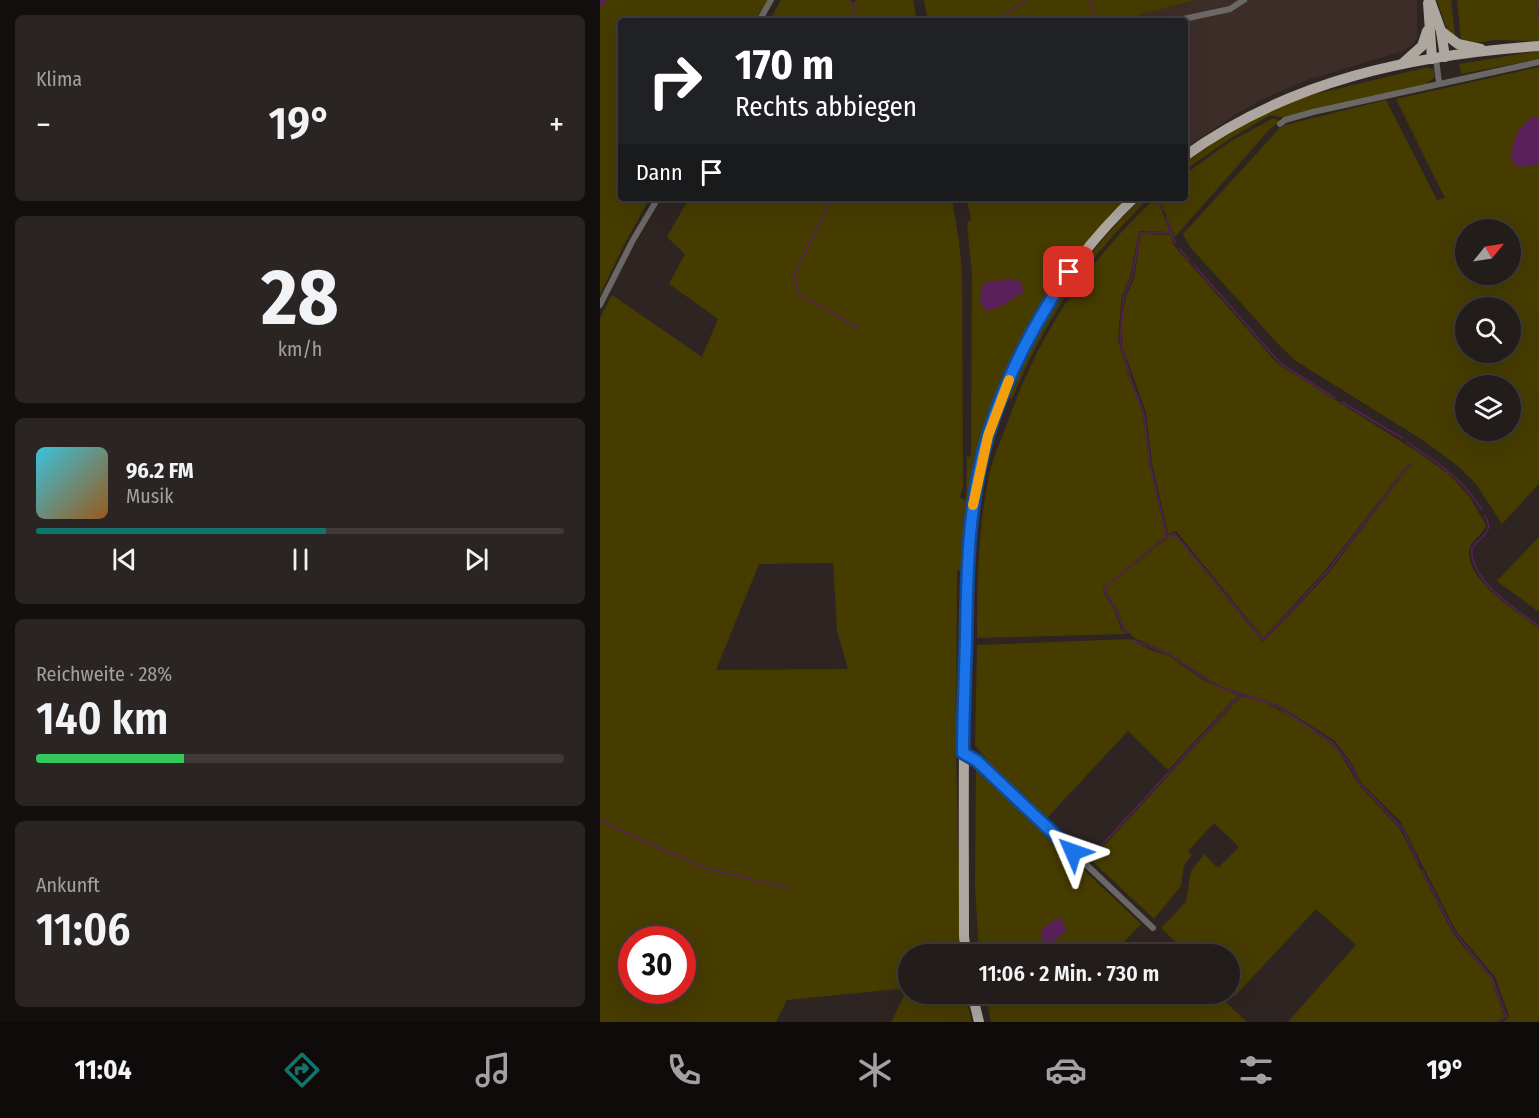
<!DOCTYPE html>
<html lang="de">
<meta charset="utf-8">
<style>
body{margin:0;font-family:"Fira Sans Condensed",sans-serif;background:#2a2523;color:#f1f3f6;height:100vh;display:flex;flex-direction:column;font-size:22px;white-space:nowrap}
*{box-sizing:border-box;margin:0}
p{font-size:20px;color:#a2a1a2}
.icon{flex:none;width:33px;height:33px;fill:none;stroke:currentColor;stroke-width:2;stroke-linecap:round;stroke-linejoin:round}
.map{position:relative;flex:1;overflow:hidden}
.details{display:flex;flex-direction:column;gap:15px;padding:15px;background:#130f0e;width:600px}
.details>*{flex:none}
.hud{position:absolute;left:18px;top:18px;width:570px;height:183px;border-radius:6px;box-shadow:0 6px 24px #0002,0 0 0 2px #3f3a39;background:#202124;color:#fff;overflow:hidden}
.needle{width:39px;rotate:60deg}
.buttons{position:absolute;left:855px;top:219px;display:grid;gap:12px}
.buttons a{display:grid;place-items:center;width:66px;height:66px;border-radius:50%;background:#221c1a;box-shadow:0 6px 24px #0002,0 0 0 2px #3f3a39;font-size:30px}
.speed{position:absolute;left:18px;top:926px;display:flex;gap:12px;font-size:30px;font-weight:700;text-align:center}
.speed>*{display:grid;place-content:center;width:78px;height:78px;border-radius:50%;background:#221c1a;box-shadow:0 6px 24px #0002,0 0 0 2px #3f3a39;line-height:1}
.speed .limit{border:9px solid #d22;background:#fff;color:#111}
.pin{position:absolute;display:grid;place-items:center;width:51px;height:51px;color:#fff;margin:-26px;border-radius:12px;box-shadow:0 3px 9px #0006}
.me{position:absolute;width:66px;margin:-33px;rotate:313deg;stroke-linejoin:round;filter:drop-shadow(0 0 4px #0008)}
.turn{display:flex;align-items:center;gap:21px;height:126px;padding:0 18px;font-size:27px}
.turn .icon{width:78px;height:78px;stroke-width:2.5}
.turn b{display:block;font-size:42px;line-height:51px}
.then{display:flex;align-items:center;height:57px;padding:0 18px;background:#0003;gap:12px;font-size:22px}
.big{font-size:45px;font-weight:600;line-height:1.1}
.details .widget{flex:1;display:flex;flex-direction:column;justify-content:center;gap:9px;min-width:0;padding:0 21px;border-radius:9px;background:#2a2523}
.details .dial{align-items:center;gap:0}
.dial b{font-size:78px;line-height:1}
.song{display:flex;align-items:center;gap:18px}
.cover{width:72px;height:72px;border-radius:9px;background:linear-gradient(135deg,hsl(190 70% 55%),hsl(30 70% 35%))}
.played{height:6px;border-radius:3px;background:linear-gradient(90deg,#0f766e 55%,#3f3a39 55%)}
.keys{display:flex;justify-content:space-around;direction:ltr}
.heat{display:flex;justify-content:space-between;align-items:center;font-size:33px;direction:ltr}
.charge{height:9px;border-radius:4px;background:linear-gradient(90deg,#34c759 28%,#3f3a39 0)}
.trip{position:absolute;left:298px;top:944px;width:342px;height:60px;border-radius:30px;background:#221c1a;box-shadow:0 6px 24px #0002,0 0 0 2px #3f3a39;font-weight:600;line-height:60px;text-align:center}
.tabs{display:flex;height:96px;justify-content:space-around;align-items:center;background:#0e0b0a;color:#a2a1a2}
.tabs .icon{width:42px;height:42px}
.tabs .on{color:#0f766e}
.tabs b{font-size:27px;color:#f1f3f6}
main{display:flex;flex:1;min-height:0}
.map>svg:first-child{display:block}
.built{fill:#3c2d29}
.green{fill:#463c00;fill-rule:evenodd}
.water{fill:#592059}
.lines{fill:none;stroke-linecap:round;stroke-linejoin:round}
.stream{stroke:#592059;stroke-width:1.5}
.river{stroke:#592059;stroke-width:10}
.minor{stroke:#6a6764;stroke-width:6}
.primary{stroke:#ada7a0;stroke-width:10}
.route-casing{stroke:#114b97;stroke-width:15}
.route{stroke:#1a73e8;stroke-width:10}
.slow{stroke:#f59e0b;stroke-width:10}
</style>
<main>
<section class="details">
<div class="widget"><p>Klima</p>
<div class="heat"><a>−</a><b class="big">19°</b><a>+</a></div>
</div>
<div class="widget dial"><b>28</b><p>km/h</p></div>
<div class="widget">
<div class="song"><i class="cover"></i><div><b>96.2 FM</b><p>Musik</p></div></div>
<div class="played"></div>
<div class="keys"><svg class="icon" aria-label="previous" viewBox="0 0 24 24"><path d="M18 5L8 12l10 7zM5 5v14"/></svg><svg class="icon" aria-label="pause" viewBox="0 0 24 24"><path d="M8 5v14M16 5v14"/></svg><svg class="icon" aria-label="next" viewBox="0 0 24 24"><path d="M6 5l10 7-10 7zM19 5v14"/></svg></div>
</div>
<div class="widget"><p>Reichweite · 28%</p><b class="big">140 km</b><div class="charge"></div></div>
<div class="widget"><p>Ankunft</p><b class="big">11:06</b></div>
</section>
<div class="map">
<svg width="939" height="1022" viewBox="0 0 939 1022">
<rect width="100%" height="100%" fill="#2e2523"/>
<path class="built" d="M 595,0 L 817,0 L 817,38 L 812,45 L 803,51 L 707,80 L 669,96 L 634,115 L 585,149 L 585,21 L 519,21 Z"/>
<g class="green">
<path d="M 0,0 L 168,0 L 155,21 L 21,21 L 21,198 L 50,198 L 25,243 L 0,294 Z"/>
<path d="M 181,0 L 251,0 L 252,3 L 257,0 L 313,0 L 317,21 L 169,21 Z"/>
<path d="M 324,0 L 595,0 L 519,21 L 328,21 Z"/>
<path d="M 837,0 L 851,0 L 855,37 L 846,27 Z"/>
<path d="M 857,0 L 939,0 L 939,41 L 895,40 L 876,43 L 861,41 Z"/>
<path d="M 939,51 L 939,59 L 861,74 L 859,64 Z"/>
<path d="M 828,67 L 834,70 L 834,78 L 826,84 L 686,118 L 670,115 L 631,138 L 585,170 L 585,162 L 638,127 L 695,99 Z"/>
<path d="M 939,67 L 939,117 L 934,117 L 918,167 L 939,164 L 939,484 L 902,524 L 876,484 L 858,466 L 821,439 L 696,361 L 681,347 L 590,247 L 583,234 L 679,129 L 685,125 L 786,100 L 837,200 L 845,198 L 796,99 ZM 866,230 L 910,230 L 910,274 L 866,274 ZM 866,308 L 910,308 L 910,352 L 866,352 ZM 866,386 L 910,386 L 910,430 L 866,430 Z"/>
<path d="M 674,118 L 680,121 L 679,122 L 669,130 L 575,237 L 559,198 L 585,198 L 585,174 L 631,141 Z"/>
<path d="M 89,198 L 352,198 L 359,242 L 362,274 L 363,487 L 360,498 L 366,500 L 367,457 L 371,456 L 372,273 L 367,224 L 371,219 L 366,198 L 528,198 C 458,267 401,355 380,452 C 371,490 368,531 363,570 L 357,570 L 356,755 L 361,954 L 309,954 L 309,993 L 365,993 L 372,1022 L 291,1022 L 308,988 L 187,1000 L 176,1022 L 0,1022 L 0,318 L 12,295 L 102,357 L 118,319 L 69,284 L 85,254 L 67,237 ZM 233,563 L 237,631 L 248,669 L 116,670 L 159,564 ZM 32,939 L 82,939 L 82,990 L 32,990 Z"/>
<path d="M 542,198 L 549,198 C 486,260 446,317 412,399 L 407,396 C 443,316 479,259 542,198 Z"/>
<path d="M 555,198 L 557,198 L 570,232 L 539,231 L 530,278 L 522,295 L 518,339 L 529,377 L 543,414 L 549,464 L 566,536 L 504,587 L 503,591 L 515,611 L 521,629 L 526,634 L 377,638 C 377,583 378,529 389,475 C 393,458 401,440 407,424 C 440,331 484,266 555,198 Z"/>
<path d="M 541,234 L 571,235 L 573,244 L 578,250 L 677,363 L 818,452 L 849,474 L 869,496 L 886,525 C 883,536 869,540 869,553 C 868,581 918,613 939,628 L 939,1022 L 903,1022 L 909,1016 L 895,977 L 856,931 L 800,821 L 762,784 L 750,761 L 735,741 L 678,705 L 617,685 L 569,653 L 534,638 L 524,628 L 517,609 L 505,590 L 506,587 L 568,537 L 575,535 L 663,642 L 727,575 L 811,464 L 809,463 L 724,572 L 663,638 L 576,531 L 568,534 L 552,463 L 546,413 L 524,351 L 522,339 L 521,328 L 526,296 L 534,279 Z"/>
<path d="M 939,537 L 939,612 L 897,581 Z"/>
<path d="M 530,639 L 551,650 L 568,655 L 605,681 L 638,695 L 568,770 L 528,731 L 446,819 L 403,779 L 375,745 L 377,645 Z"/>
<path d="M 641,696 L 664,702 L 691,716 L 732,744 L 739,752 L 759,785 L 800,829 L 853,934 L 891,978 L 904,1016 L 897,1022 L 688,1022 L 756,945 L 716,909 L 635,996 L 630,991 L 630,954 L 589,954 L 561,928 L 586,902 L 591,871 L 604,854 L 618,868 L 639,847 L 614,823 L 588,851 L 592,855 L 584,865 L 581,886 L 554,919 L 491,860 Z"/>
<path d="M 376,768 L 541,924 L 513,954 L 379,954 L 375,886 Z"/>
<path d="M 385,993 L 616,993 L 647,1022 L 391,1022 Z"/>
</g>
<g class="water">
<path d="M 934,117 L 939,117 L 939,164 L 918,167 L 913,163 C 907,151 920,120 934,117 Z"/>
<path d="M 405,280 L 418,280 L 422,283 L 423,292 L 404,305 L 386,311 L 380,302 L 382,287 L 386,282 Z"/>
<path d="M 460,918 L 465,927 L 465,932 L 453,942 L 446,944 L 443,943 L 441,938 L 442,929 L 456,919 Z"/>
</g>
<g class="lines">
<g class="stream">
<path d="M 250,0 L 256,10 L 254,21"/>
<path d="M 489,0 L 496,21"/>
<path d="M 937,0 L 939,21"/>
<path d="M 396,21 L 426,0"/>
<path d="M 232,198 L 194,275 L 199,294 L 259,328"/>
<path d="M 558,198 L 563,210"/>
<path d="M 566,217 L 575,243"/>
<path d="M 580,249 L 589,260"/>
<path d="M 594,265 L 680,363 L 735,398"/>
<path d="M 742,402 L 802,438"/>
<path d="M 807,442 C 839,464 860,476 882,510"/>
<path d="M 885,516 C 895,532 881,536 872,548 C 869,580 916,610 939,626"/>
<path d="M 568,536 L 575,534 L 663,640 L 726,573 L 809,465"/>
<path d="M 527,633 L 523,629 L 516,610 L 504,590 L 505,587 L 567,536 L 550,464 L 544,414 L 530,377 L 520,339 L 524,295 L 532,278 L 540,233 L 572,233"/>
<path d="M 533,640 L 569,654 L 616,686 L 677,706 L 733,743 L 749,763 L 760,784 L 802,828 L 819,864"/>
<path d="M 0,819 L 21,831 L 105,868 L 188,888"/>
<path d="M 490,858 L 640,695"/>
<path d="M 822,870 L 854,932 L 892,978 L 906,1016 L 899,1022"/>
</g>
<path class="river" d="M 0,1 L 1,0"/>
<g class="minor">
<path d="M 159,21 L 171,0"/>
<path d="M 574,21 L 630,9 L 644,0"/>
<path d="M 836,58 L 839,83"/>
<path d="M 680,124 L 685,120 L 713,112 L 939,62"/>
<path d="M 0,305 L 33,240 L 58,198"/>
<path d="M 364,754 L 377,761 L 553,928"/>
</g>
<g class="primary">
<path d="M 830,0 L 841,31 L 845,57"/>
<path d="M 828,3 L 832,59"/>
<path d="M 841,31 L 858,44 L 881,49"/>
<path d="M 803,63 L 822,46 L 827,31"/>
<path d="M 585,156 C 690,80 812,55 939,46"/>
<path d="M 366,954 L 364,936 C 364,844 363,751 365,659 C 367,613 365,565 371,519 C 387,396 445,283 534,198"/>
<path d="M 372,993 L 379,1022"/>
</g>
</g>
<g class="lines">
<g class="route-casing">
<path id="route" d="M 469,272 C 434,323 406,377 388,435 C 368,502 367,570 366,639 C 365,677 363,715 363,753 L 377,761 L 473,852"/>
</g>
<use href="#route" class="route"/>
<path class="slow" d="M 373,505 L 388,436 L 409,380"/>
</g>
</svg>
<div class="buttons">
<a><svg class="needle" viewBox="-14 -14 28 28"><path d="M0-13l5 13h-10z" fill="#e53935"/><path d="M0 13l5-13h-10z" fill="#a2a1a2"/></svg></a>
<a><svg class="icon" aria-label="search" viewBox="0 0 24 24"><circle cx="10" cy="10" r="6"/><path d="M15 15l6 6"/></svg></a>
<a><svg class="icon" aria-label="layers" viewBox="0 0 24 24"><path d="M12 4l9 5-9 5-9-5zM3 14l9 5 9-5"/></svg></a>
</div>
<div class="speed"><div class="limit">30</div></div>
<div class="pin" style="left:469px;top:272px;background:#d93025"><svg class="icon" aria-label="arrive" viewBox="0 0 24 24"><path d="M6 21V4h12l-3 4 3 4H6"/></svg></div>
<svg class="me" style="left:473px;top:852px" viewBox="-20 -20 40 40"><path d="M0-17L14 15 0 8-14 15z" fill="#1a73e8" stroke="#fff" stroke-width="4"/></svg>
<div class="trip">11:06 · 2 Min. · 730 m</div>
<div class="hud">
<div class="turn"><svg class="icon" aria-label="right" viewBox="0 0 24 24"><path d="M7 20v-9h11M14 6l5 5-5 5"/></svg><div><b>170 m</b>Rechts abbiegen</div></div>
<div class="then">Dann<svg class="icon" aria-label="arrive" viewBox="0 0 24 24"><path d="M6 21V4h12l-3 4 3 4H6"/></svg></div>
</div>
</div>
</main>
<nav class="tabs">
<b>11:04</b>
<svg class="icon on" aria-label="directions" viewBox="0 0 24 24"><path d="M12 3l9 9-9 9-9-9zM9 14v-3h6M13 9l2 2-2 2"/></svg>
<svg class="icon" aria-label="music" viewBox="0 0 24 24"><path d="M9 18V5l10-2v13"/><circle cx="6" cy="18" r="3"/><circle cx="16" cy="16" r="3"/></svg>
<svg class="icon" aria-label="phone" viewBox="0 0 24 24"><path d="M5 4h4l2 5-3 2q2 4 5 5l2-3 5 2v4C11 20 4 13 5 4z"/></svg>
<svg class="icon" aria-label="climate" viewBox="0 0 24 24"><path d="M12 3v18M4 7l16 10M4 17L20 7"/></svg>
<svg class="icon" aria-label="car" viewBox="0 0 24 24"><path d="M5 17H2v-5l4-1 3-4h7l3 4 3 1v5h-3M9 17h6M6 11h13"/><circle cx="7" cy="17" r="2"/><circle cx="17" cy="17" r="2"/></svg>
<svg class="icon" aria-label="filters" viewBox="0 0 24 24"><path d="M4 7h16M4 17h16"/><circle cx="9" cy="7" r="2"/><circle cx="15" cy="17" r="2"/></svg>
<b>19°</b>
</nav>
